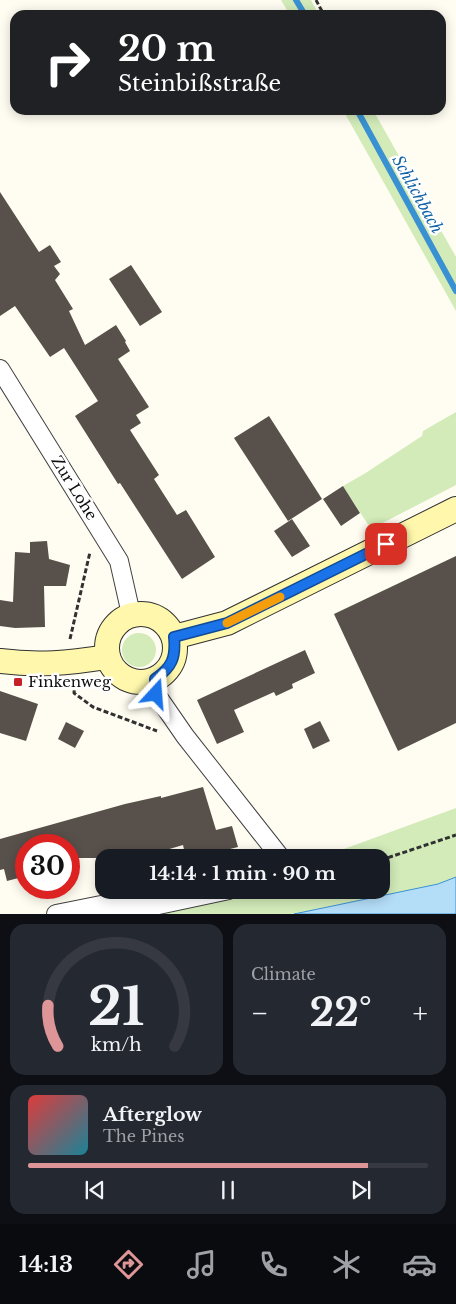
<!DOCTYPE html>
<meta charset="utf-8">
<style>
body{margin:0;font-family:"Libre Baskerville",serif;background:#242831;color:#f1f3f6;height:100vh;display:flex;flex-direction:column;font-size:19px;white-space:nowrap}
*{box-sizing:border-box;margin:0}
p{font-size:16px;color:#9ea1a6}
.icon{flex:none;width:28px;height:28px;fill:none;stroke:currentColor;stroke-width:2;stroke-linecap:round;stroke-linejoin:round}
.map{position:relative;height:914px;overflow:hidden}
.sheet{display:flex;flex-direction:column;gap:10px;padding:10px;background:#0d0f14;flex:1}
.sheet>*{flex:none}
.banner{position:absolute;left:10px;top:10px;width:436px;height:105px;border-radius:15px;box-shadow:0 2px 12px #0003;background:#202124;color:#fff;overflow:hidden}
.speed{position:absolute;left:15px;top:834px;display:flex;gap:10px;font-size:25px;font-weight:700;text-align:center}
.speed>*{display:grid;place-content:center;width:65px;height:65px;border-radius:50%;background:#171b24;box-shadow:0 2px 12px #0003;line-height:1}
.speed .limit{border:8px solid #d22;background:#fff;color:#111}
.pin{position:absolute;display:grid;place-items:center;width:42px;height:42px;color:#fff;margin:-21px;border-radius:10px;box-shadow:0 2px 8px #0006}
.me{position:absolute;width:55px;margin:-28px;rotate:19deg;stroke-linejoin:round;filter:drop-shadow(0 0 4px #0008)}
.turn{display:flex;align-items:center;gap:18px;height:105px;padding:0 25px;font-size:22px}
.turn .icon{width:65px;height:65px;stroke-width:2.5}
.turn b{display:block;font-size:35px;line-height:42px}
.big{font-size:38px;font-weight:800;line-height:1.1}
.sheet .tile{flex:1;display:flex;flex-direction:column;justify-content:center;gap:8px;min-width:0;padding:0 18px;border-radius:15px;background:#242831}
.sheet .dial{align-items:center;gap:0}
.dial svg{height:130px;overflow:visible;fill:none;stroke:#363941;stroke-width:7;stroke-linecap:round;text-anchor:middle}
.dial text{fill:#f1f3f6;stroke:none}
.song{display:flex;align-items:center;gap:15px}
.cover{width:60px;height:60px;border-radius:8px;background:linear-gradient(135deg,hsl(0 70% 55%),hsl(190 70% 35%))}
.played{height:5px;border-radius:2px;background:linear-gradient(90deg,#dd9598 85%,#363941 85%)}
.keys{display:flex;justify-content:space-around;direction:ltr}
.heat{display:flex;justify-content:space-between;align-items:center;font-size:28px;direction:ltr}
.sheet .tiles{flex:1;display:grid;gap:10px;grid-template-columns:1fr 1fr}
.tile:last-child{grid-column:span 2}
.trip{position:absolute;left:95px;top:849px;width:295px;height:50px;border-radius:15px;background:#171b24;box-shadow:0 2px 12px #0003;font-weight:800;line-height:50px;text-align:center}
.dock{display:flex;height:80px;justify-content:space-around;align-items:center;background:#090b0e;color:#9ea1a6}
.dock .icon{width:35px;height:35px}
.dock .active{color:#dd9598}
.dock b{font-size:22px;color:#f1f3f6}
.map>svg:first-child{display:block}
.green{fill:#d2ebb9}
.water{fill:#b4ddf8;stroke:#3991d1}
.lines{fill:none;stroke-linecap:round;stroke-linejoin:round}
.stream{stroke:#3991d1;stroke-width:6}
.building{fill:#58504b}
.street-casing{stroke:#424242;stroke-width:20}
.secondary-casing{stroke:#313131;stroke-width:26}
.path{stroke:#313131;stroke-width:3;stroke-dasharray:5 2.5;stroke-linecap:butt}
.street{stroke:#fff;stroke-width:18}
.secondary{stroke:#fff8ac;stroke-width:24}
.route-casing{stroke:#114b97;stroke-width:12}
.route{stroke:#1a73e8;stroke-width:9}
.slow{stroke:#f59e0b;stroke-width:9}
.poi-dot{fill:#c42226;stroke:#fff;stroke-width:2}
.labels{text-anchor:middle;stroke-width:5;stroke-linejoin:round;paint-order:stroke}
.street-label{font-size:15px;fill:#0f0f0f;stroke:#fff}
.poi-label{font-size:15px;fill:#0f0f0f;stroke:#fff;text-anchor:start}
.water-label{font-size:16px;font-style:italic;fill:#1463a6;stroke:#fff}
</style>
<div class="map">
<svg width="456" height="914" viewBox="0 0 456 914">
<rect width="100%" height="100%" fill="#fffdf1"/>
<g class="green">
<path d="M 281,0 L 311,0 L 319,15 L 290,15 Z"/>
<path d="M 343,110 L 373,110 L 456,257 L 456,311 Z"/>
<path d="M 456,412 L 456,485 L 371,529 L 343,486 L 364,474 L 422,436 L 423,431 Z"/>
<circle cx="139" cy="650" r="17"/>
<path d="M 456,808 L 456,877 L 438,884 L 293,914 L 132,914 L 197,906 L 261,890 L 381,890 L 381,858 L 322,857 Z"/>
</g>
<path class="water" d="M 456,877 L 456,914 L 294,914 L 438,884 Z"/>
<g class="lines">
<g class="stream">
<path d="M 296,0 L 305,15"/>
<path d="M 357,110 L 456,291"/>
</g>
</g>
<g class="building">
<path d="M 0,192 L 39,252 L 50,245 L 61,262 L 54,266 L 60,274 L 55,280 L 73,309 L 69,311 L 85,345 L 116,325 L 126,341 L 125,342 L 130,351 L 118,359 L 149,407 L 136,415 L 141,423 L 130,430 L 159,475 L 154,479 L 177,515 L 186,510 L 215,557 L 182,579 L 120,483 L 118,484 L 75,416 L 98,401 L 64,348 L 50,357 L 15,306 L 0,316 Z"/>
<path d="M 131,265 L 162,312 L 140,326 L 109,279 Z"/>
<path d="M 269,416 L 322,499 L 288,521 L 234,438 Z"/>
<path d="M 343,486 L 360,513 L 341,526 L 323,499 Z"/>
<path d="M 292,519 L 310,546 L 292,557 L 274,531 Z"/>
<path d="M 47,541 L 49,559 L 70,565 L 66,586 L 44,586 L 45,627 L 15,628 L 0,626 L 0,600 L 13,602 L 15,552 L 30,553 L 30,542 Z"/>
<path d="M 456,556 L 456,723 L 398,751 L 334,614 Z"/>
<path d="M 305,650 L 315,673 L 292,684 L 293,688 L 276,696 L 274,692 L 234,710 L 244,732 L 217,744 L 197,700 Z"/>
<path d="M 0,691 L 38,704 L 26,741 L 0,733 Z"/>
<path d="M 320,721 L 330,741 L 313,749 L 304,729 Z"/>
<path d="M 66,722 L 84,731 L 75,748 L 58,739 Z"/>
<path d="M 203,787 L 216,830 L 232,826 L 238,847 L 230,849 L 219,858 L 203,858 L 206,849 L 185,854 L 183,845 L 149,855 L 150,858 L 69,858 L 69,845 L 26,845 L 26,876 L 7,881 L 4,869 L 0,870 L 0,839 L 125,804 L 161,796 L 161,798 Z"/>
</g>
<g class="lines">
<g class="street-casing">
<g id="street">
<path d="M 0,369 L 119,561 L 131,614"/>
<path d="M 155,679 L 156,694 L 185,736 L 281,858"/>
<path d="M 56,914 L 101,905 L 149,907 L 229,890"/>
</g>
</g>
<g class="secondary-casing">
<g id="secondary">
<circle cx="141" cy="648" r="34"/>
<path d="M 174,637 L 227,623 L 456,509"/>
<path d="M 0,661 C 39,666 68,663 107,657"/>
</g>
</g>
<g class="path">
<path d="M 316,0 L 324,15"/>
<path d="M 70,639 L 90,552"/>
<path d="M 75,683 L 74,693 L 93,707 L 157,731"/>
<path d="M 381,860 L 456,835"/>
</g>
<use href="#street" class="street"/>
<use href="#secondary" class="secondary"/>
</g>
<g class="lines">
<g class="route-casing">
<path id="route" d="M 156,694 L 155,679 C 172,667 176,658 174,637 L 227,623 L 386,544"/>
</g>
<use href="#route" class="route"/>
<path class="slow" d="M 227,623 L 280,597"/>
</g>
<rect class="poi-dot" x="13" y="677" width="10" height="10" rx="2.5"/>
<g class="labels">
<g class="street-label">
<text transform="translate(74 488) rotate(58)" y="5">Zur Lohe</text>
</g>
<g class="poi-label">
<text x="28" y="687">Finkenweg</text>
</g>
<g class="water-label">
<text transform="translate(418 194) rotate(61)" y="6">Schlichbach</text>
</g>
</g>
</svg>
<div class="speed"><div class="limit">30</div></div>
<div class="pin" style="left:386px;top:544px;background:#d93025"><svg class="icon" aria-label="arrive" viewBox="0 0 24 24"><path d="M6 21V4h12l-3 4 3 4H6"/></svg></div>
<svg class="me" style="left:156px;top:694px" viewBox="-20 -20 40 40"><path d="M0-17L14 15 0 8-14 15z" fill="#1a73e8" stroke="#fff" stroke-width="4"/></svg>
<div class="trip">14:14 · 1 min · 90 m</div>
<div class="banner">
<div class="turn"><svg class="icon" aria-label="right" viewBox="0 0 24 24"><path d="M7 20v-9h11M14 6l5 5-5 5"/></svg><div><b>20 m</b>Steinbißstraße</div></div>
</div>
</div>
<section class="sheet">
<div class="tiles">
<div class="tile dial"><svg viewBox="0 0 100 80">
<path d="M14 69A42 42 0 1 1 86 69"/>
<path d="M14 69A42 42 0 0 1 8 44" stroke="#dd9598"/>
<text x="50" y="56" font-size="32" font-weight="700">21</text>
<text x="50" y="72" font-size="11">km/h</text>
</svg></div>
<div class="tile"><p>Climate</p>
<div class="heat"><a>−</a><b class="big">22°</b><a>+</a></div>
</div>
<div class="tile">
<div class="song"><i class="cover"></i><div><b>Afterglow</b><p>The Pines</p></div></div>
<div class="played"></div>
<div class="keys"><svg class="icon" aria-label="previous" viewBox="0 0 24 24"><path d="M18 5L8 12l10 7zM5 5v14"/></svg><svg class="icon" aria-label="pause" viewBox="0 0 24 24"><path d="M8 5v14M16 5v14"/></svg><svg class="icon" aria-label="next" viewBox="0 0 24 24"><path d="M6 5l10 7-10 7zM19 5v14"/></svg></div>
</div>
</div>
</section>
<nav class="dock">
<b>14:13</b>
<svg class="icon active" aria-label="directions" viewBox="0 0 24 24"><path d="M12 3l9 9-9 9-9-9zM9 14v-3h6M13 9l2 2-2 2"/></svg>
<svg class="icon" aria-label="music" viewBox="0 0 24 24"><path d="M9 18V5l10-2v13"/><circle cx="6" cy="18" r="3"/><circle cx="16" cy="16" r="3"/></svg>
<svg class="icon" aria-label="phone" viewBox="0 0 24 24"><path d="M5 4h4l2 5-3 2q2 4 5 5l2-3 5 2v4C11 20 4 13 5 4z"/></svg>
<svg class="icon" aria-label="climate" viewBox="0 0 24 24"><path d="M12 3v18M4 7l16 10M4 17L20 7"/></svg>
<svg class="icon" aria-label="car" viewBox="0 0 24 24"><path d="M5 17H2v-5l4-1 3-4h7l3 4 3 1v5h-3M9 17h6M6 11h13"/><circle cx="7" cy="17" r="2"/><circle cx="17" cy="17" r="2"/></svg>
</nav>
